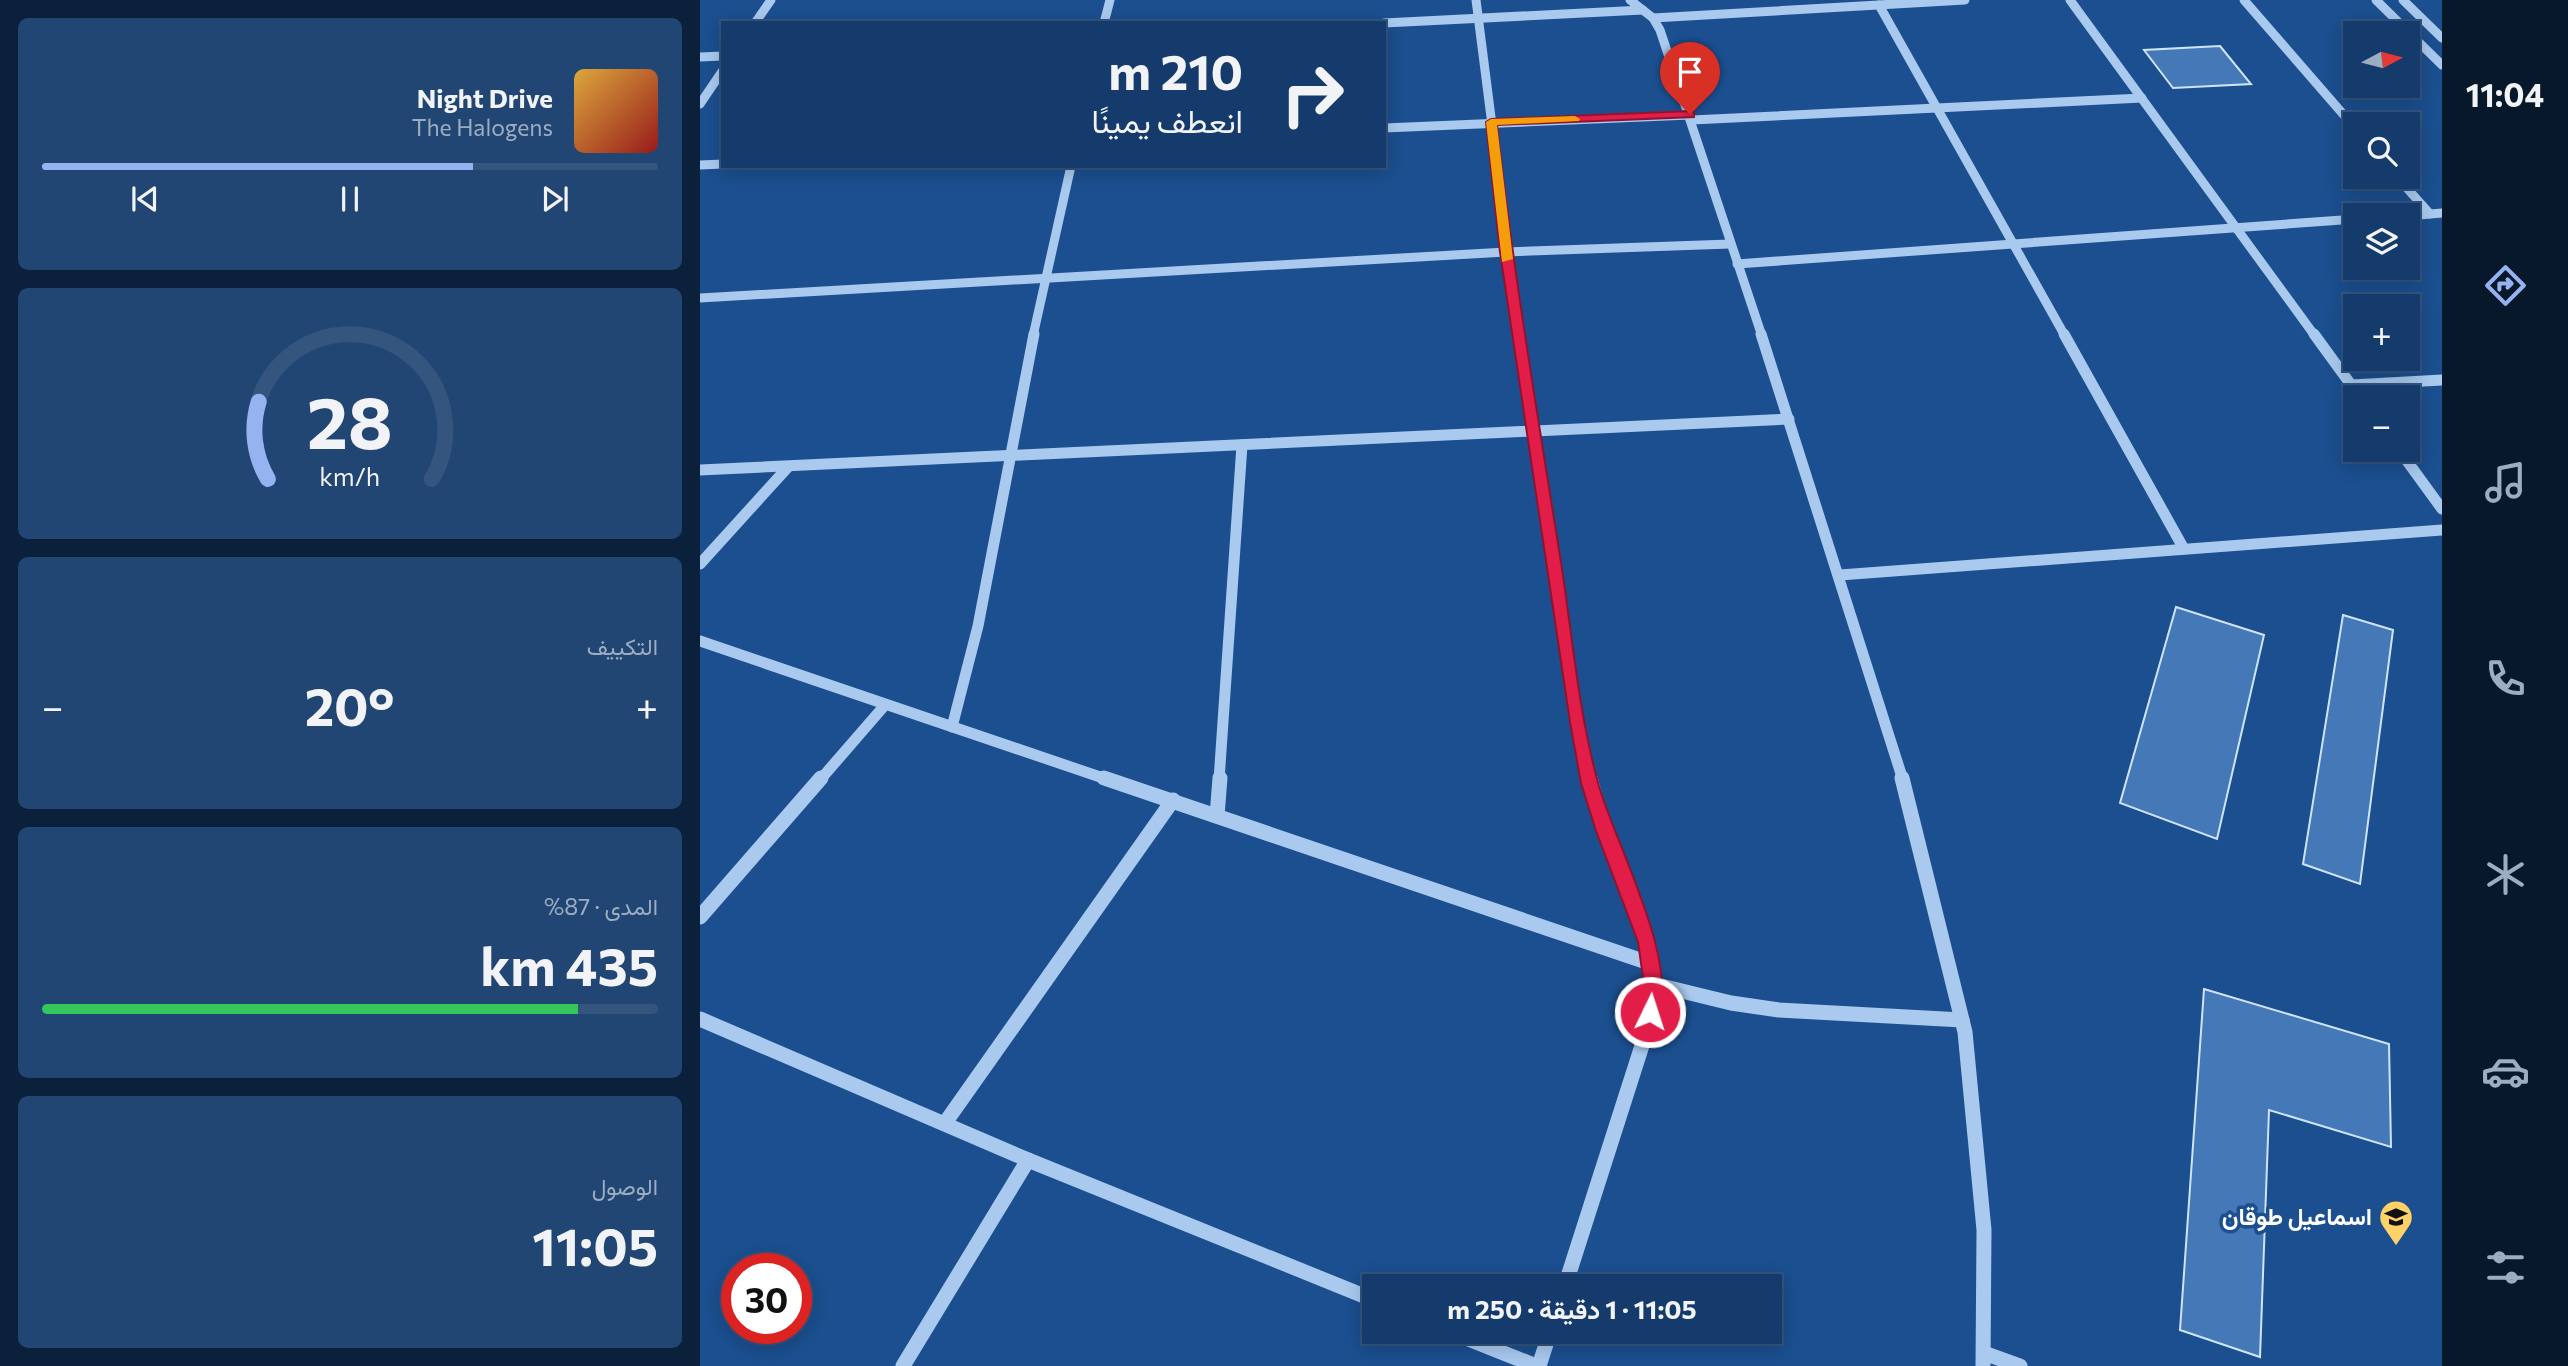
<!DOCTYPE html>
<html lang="ar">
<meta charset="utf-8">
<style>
body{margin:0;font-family:Commissioner,Vazirmatn,sans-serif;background:#214673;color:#f1f3f6;direction:rtl;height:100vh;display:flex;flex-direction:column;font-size:26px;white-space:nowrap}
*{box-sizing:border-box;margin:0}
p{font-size:23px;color:#9dadc1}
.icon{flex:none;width:38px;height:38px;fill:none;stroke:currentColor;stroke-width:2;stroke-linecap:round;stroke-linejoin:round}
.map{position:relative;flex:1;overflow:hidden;direction:ltr}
.side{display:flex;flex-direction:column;gap:18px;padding:18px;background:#0b203b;width:700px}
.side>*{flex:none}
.guide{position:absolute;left:21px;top:21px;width:665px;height:147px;border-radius:0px;box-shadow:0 4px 18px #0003,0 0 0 2px #33557e;direction:rtl;background:#143b6b;color:#f1f3f6;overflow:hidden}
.needle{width:46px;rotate:83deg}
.tools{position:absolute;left:1643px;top:21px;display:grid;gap:14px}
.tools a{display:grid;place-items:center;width:77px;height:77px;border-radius:0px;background:#143b6b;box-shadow:0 4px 18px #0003,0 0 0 2px #33557e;font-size:35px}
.speed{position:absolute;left:21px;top:1253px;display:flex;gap:14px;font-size:35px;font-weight:700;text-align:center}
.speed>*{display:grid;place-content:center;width:91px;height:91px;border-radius:50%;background:#143b6b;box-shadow:0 4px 18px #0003,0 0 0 2px #33557e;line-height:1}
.speed .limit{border:10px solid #d22;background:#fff;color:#111}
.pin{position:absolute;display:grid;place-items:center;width:60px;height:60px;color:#fff;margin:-72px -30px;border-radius:50% 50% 50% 0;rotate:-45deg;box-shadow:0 0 7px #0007}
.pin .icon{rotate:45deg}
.me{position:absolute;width:77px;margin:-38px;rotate:4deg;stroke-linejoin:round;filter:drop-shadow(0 0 5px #0008)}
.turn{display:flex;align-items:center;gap:24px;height:147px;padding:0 28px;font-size:32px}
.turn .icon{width:91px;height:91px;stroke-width:2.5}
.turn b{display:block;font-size:49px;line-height:60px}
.big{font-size:52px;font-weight:700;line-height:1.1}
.side .widget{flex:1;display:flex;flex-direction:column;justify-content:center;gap:10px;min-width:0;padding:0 24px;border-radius:10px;background:#214673}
.side .dial{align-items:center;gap:0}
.dial svg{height:182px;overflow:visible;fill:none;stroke:#33557e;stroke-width:7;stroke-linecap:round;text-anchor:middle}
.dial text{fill:#f1f3f6;stroke:none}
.song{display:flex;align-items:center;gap:21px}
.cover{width:84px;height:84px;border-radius:10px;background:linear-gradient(135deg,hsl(40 70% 55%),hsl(0 70% 35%))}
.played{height:7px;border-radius:4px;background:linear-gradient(90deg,#95b2f1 70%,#33557e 70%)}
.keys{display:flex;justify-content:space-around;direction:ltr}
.heat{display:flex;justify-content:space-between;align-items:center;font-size:38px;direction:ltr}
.charge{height:10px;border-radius:5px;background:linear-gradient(90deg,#34c759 87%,#33557e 0)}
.trip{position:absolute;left:662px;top:1274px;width:420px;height:70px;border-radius:0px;background:#143b6b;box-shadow:0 4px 18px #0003,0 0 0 2px #33557e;font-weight:700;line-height:70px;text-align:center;direction:rtl}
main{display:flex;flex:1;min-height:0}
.tab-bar{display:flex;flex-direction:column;width:126px;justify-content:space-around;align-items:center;background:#08182b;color:#9dadc1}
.tab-bar .icon{width:49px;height:49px}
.tab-bar .current{color:#95b2f1}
.tab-bar b{font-size:32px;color:#f1f3f6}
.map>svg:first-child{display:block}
.building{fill:#4478b7;stroke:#cfe3fa;stroke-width:2}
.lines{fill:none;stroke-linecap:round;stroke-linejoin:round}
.minor-far2{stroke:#a9c9ee;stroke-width:9}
.minor-far1{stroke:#a9c9ee;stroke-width:11}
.minor{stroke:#a9c9ee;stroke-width:15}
.route{fill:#e11d48;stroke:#92132f;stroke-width:2}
.slow{fill:#f59e0b}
.labels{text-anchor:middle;stroke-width:7;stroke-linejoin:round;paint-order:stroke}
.near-poi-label{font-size:24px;font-weight:bold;fill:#fff;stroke:#1b4f8f;text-anchor:end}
</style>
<main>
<nav class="tab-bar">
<b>11:04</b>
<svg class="icon current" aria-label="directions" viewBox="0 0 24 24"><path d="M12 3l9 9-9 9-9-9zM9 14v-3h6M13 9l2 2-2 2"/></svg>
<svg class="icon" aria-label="music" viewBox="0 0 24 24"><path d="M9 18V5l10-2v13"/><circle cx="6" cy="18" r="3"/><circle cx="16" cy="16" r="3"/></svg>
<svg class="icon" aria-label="phone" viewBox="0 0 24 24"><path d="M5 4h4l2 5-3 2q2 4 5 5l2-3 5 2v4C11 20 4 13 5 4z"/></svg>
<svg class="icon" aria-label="climate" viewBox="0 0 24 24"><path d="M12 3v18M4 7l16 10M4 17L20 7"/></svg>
<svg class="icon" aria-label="car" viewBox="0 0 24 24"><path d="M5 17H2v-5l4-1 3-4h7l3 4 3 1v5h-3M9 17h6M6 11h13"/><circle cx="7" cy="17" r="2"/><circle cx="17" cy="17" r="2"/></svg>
<svg class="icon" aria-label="filters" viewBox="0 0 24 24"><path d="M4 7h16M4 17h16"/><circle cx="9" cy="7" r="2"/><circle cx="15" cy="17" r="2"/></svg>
</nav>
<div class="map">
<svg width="1742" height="1366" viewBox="0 0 1742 1366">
<rect width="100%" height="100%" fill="#1b4f8f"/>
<g class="building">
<path d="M 1520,46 L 1551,84 L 1473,88 L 1444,50 Z"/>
<path d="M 1476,607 L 1564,635 L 1517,839 L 1420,803 Z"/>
<path d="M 1643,615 L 1693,630 L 1660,884 L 1603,864 Z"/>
<path d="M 1504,989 L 1689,1044 L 1691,1147 L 1569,1110 L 1560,1357 L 1480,1330 Z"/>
</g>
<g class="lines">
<g class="minor-far2">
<path d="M 776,0 L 819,336"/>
<path d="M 930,0 L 953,18 L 960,30 L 1062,336"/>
<path d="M 1370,0 L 1615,336"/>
<path d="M 1544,0 L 1656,129"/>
<path d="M 1676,0 L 1742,65"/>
<path d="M 1703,0 L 1742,38"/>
<path d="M 1179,5 L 1365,336"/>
<path d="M 953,18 L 1265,0"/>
<path d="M 55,23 L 71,0"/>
<path d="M 404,23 L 410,0"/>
<path d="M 684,23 L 943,10"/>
<path d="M 0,57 L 23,56"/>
<path d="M 0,104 L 23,70"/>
<path d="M 992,120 L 1442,98"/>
<path d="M 684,128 L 990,115"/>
<path d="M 0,165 L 23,164"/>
<path d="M 1697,177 L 1730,214"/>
<path d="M 1708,216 L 1742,213"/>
<path d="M 1037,264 L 1656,219"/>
<path d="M 0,298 L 806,252 L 1030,244"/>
<path d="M 333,336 L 371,166"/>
</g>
<g class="minor-far1">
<path d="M 819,334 L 878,722 L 890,780"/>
<path d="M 1061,334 L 1203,780"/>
<path d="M 1364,334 L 1484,549"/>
<path d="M 1614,334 L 1660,397"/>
<path d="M 1652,385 L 1742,380"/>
<path d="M 1699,450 L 1742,509"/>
<path d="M 0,470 L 1089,419"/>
<path d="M 0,564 L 88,467"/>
<path d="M 1140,575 L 1742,530"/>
<path d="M 0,641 L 409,780"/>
<path d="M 252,727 L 278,626 L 334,334"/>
<path d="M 120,780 L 185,705"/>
<path d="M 519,780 L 542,445"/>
</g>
<g class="minor">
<path d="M 404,778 L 952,964"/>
<path d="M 1202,778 L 1265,1032 L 1284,1230 L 1283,1366"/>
<path d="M 517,816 L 520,778"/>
<path d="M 0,917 L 121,778"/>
<path d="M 953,984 L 1031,1003 L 1079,1010 L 1262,1020"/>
<path d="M 0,1019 L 328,1160 L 674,1300"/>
<path d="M 245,1123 L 473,800"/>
<path d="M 865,1286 L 947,1030 L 951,979 L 945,940 L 907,840 L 890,778"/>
<path d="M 751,1332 L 836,1366"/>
<path d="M 1284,1353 L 1320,1366"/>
<path d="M 203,1366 L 328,1160"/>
<path d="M 839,1366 L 850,1332"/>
</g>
</g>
<path class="route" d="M 990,111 L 994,112 L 994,117 L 797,125 C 813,269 837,412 860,556 C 872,630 878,713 899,786 C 915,843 981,964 957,1018 L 950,1021 L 943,1018 L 941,1012 L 944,984 L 938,942 L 896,831 L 881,783 L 870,722 L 800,252 L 786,122 L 791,119 Z"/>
<path class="slow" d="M 875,116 L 880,119 L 879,121 L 797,125 L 813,259 L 802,262 L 786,122 L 791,119 Z"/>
<defs>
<g id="school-pin" transform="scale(1.75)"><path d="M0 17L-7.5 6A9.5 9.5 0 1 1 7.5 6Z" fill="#ffd166" stroke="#1b4f8f"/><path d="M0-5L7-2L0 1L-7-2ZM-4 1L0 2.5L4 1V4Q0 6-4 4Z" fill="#111"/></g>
</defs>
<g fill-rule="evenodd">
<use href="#school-pin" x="1696" y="1217"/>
</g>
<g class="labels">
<g class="near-poi-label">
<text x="1672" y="1225">اسماعيل طوقان</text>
</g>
</g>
</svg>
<div class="tools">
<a><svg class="needle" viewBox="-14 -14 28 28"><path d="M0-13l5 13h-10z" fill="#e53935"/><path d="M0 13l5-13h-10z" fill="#9dadc1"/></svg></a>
<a><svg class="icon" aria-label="search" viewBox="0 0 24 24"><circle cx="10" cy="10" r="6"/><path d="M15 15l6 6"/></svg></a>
<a><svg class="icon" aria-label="layers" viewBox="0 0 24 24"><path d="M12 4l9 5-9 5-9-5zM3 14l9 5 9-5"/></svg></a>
<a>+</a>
<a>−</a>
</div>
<div class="speed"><div class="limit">30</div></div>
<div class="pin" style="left:990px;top:114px;background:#d93025"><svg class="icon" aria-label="arrive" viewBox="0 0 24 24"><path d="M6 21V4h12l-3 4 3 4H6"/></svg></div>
<svg class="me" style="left:950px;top:1012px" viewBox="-20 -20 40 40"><circle r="17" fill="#e11d48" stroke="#fff" stroke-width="3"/><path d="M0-11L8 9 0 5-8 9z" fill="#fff"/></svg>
<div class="trip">11:05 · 1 دقيقة · 250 m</div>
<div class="guide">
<div class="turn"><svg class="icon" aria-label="right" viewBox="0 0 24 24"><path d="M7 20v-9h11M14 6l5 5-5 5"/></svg><div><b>210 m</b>انعطف يمينًا</div></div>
</div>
</div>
<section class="side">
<div class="widget">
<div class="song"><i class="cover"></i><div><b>Night Drive</b><p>The Halogens</p></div></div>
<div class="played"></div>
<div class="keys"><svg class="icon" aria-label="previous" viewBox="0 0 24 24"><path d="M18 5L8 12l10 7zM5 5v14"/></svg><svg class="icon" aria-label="pause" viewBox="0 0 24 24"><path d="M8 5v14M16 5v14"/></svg><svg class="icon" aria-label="next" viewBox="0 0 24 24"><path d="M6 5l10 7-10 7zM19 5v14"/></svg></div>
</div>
<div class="widget dial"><svg viewBox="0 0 100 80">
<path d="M14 69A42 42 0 1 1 86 69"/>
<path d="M14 69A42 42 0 0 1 10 35" stroke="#95b2f1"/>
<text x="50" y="56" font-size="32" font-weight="700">28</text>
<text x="50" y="72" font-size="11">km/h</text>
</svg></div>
<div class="widget"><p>التكييف</p>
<div class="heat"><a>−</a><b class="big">20°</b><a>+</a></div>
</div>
<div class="widget"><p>المدى · 87%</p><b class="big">435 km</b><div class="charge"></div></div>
<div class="widget"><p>الوصول</p><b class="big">11:05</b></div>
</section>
</main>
